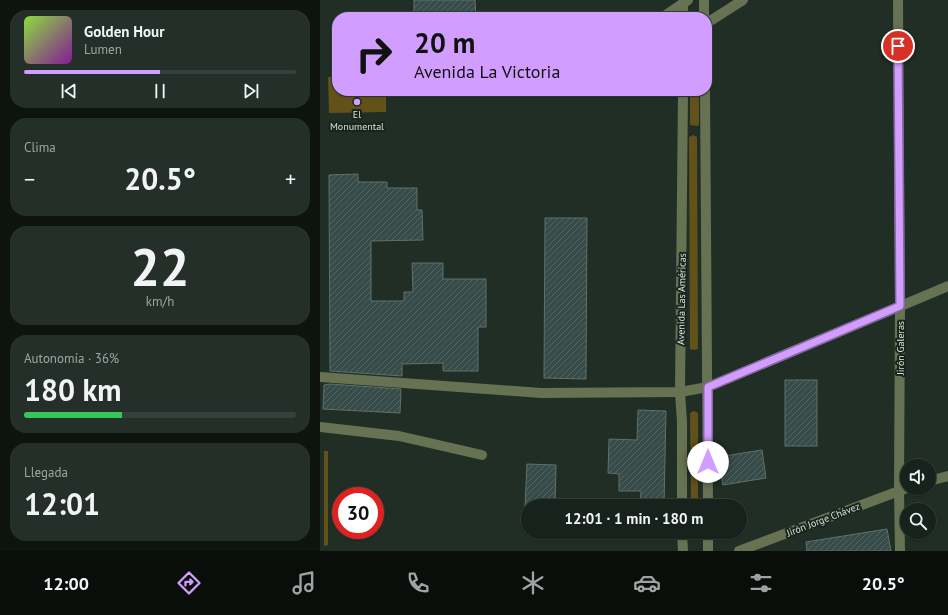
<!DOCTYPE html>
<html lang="es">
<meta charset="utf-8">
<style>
body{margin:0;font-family:"PT Sans",sans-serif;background:#252f29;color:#f1f3f6;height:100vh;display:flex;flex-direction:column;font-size:15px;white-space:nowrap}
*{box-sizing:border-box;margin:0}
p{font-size:13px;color:#9fa4a3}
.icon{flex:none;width:22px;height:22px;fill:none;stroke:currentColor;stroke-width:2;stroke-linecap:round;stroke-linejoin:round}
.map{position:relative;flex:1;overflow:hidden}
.drawer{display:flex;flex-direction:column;gap:10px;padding:10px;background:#0d130f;width:320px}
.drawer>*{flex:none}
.guide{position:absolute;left:12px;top:12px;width:380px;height:84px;border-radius:16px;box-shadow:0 1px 3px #0004,0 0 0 1px #363f3b;background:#d19dfe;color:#111;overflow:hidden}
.buttons{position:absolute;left:580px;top:459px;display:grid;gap:8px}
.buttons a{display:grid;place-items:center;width:36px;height:36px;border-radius:50%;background:#18221c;box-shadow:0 1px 3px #0004,0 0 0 1px #363f3b;font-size:20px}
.speed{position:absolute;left:12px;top:487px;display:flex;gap:8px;font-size:20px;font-weight:700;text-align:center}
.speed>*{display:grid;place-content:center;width:52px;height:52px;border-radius:50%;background:#18221c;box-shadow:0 1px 3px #0004,0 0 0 1px #363f3b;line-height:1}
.speed .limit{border:6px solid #d22;background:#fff;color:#111}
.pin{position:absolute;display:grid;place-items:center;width:34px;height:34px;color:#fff;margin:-17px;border:2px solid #fff;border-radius:50%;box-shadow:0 1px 4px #0007}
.me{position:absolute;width:44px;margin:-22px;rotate:0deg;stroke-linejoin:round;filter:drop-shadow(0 0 3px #0008)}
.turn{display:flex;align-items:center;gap:14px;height:84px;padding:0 16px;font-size:18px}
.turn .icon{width:52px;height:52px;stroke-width:2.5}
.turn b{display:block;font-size:28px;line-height:34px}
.big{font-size:30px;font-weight:600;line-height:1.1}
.drawer .tile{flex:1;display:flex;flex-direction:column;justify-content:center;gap:6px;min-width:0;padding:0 14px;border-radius:16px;background:#252f29}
.drawer .dial{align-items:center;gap:0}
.dial b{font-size:52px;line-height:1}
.song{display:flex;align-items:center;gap:12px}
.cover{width:48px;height:48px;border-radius:6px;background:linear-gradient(135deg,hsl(90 70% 55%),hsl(290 70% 35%))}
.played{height:4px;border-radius:2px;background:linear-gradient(90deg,#d19dfe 50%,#363f3b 50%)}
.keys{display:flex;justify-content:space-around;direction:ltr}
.heat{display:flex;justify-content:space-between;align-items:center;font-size:22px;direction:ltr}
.charge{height:6px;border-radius:3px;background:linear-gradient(90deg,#34c759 36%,#363f3b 0)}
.trip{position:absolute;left:201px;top:499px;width:226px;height:40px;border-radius:20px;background:#18221c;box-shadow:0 1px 3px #0004,0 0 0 1px #363f3b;font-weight:600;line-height:40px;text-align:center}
.menu{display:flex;height:64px;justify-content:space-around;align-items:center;background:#0a0e0b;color:#9fa4a3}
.menu .icon{width:28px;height:28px}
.menu .current{color:#d19dfe}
.menu b{font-size:18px;color:#f1f3f6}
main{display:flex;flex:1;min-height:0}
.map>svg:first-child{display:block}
.park{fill:#625118}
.building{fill:url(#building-hatch);stroke:#5c726e}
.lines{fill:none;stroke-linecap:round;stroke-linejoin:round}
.minor{stroke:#677253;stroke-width:10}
.route-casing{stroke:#8866a5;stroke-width:10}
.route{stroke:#d19dfe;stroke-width:7}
.poi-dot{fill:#d19dfe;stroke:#17251b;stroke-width:1.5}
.labels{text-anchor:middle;stroke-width:4;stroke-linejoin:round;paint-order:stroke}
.poi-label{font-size:10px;fill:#d9e2dc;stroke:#17251b}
.street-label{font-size:10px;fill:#d9e2dc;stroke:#17251b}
</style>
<main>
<section class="drawer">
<div class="tile">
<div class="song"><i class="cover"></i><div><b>Golden Hour</b><p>Lumen</p></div></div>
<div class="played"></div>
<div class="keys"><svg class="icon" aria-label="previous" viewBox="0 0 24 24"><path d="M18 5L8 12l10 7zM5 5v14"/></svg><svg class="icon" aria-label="pause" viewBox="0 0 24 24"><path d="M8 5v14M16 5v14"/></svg><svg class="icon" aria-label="next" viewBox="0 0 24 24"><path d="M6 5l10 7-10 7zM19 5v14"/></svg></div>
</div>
<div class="tile"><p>Clima</p>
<div class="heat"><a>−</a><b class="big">20.5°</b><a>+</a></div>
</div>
<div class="tile dial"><b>22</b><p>km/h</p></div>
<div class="tile"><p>Autonomía · 36%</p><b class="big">180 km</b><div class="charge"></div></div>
<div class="tile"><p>Llegada</p><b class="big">12:01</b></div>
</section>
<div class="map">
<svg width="628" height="551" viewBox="0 0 628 551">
<defs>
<pattern id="building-hatch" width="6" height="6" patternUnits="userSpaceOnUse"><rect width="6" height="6" fill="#374b48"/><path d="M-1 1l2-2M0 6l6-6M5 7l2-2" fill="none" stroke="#536562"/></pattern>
</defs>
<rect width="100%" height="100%" fill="#202e25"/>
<g class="park">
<path d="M 8,77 L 17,77 L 17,91 L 66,91 L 66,112 L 9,113 Z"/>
<path d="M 370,91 L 379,91 L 379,125 L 377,126 L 370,125 Z"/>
<path d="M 373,135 L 377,137 L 378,349 L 374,350 L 370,349 L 369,137 Z"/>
<path d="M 374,411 L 378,413 L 378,506 L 371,506 L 370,413 Z"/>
<path d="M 4,451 L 8,451 L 8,545 L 4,546 Z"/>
</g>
<g class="building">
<path d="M 94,0 L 155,0 L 156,17 L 94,17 Z"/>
<path d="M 38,174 L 38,182 L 67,182 L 67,188 L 97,188 L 97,210 L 102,210 L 103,240 L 51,241 L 51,301 L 84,301 L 84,292 L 93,292 L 92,263 L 123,263 L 123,279 L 166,279 L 166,327 L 158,327 L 158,371 L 123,371 L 123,363 L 82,364 L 82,376 L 10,371 L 9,175 Z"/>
<path d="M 225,218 L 267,218 L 266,379 L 224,378 Z"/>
<rect x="465" y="380" width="32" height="66"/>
<path d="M 10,384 L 81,389 L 80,413 L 3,409 L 4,385 Z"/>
<path d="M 318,410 L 346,411 L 344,506 L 320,506 L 321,491 L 299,491 L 299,474 L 288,473 L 289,439 L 317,440 Z"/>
<path d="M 442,450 L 446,478 L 403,485 L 398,457 Z"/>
<path d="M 207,464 L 236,465 L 235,506 L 205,506 Z"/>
<path d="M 567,529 L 571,551 L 487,551 L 486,542 Z"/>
<path d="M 320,532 L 343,532 L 343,538 L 320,537 Z"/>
</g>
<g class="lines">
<g class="minor">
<path d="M 384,0 L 384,17"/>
<path d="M 578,0 L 580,306 L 579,490 L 580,551"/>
<path d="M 343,17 L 368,0"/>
<path d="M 363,17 L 363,0"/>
<path d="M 387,23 L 423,0"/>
<path d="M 385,91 L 388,506"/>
<path d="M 0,377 L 221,393 L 360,392 L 388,387 L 628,286"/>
<path d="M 0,427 L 79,436 L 162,455"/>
<path d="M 609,481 L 628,476"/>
<path d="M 362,506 L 362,422 L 360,392 L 363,91"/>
<path d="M 362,532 L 363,551"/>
<path d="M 388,551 L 388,532"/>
<path d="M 419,551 L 587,488"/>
</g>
</g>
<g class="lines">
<g class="route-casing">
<path id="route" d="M 388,462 L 388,387 L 580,306 L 578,46"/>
</g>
<use href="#route" class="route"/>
</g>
<circle class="poi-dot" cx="37" cy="102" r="4"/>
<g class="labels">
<g class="poi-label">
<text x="37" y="118">El<tspan x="37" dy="12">Monumental</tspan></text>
</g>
<g class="street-label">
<text transform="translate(361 299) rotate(-89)" y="4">Avenida Las Américas</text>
<text transform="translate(580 348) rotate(-90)" y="4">Jirón Galeras</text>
<text transform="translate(503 519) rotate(-21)" y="4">Jirón Jorge Chávez</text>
</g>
</g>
</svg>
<div class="buttons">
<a><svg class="icon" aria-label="sound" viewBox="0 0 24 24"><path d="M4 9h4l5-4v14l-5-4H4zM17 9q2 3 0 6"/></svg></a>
<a><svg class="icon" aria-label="search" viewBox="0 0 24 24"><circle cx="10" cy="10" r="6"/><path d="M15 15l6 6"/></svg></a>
</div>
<div class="speed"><div class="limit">30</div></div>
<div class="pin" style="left:578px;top:46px;background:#d93025"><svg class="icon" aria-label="arrive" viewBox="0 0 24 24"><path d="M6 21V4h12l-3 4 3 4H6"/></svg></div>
<svg class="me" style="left:388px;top:462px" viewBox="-20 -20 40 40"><circle r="19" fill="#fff"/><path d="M0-13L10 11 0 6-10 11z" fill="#d19dfe"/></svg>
<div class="trip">12:01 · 1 min · 180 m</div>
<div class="guide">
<div class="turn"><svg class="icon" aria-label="right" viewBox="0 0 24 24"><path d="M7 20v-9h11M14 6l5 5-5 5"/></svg><div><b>20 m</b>Avenida La Victoria</div></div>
</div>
</div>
</main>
<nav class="menu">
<b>12:00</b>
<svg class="icon current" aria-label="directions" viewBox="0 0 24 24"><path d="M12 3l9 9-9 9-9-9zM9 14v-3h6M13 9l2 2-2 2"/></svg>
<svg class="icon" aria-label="music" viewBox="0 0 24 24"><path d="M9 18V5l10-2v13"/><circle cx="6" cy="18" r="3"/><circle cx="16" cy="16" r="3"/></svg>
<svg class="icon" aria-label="phone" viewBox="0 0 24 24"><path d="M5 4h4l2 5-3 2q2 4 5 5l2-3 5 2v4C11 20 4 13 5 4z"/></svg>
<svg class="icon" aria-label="climate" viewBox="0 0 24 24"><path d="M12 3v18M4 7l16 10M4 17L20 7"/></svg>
<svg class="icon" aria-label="car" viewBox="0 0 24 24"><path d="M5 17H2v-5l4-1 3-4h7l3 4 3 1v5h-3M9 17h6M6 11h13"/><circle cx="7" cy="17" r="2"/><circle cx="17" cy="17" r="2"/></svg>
<svg class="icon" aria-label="filters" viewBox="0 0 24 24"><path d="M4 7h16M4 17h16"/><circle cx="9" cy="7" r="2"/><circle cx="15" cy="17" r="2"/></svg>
<b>20.5°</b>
</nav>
